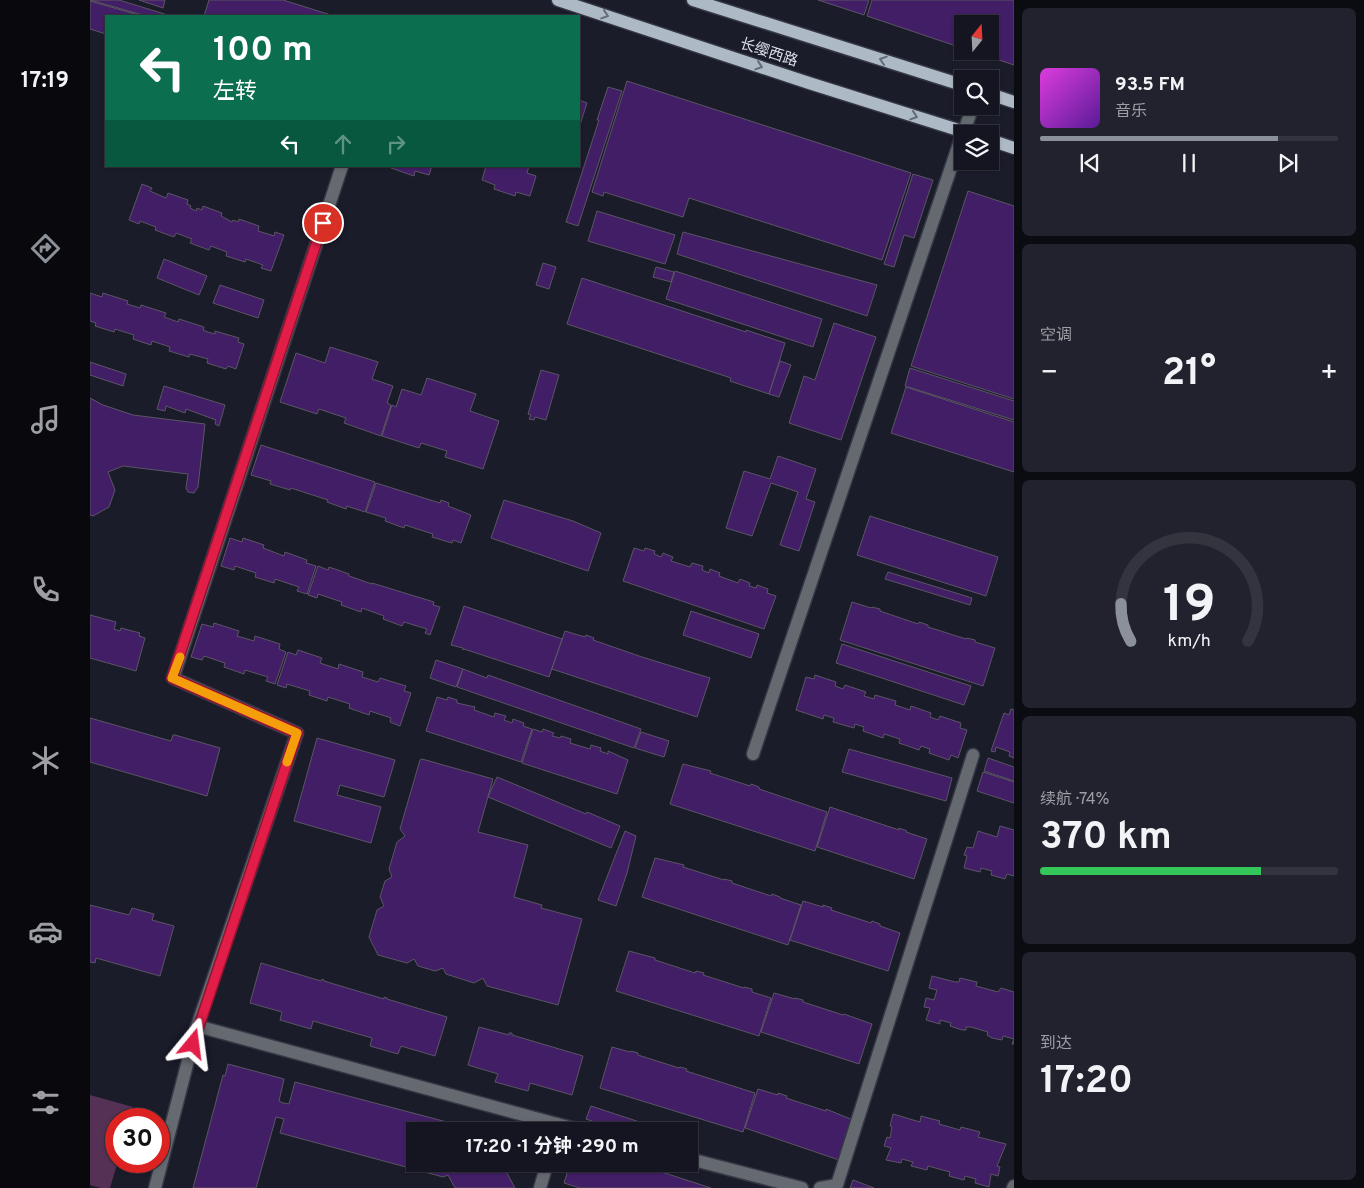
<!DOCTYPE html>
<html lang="zh">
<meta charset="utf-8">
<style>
body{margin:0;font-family:Overpass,"Noto Sans SC",sans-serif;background:#21222d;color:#f1f3f6;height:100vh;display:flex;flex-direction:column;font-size:19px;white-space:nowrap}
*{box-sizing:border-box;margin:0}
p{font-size:16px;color:#9d9fa5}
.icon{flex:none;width:28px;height:28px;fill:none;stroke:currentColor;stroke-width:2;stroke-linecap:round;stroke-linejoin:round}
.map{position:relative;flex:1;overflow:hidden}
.details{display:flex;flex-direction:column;gap:8px;padding:8px;background:#0b0c12;width:350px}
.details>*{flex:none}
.top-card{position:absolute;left:15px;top:15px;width:475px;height:152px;border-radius:0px;box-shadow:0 1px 4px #0004,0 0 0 1px #33343e;background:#0b6e4f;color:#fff;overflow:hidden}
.needle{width:32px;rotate:18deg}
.buttons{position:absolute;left:864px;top:15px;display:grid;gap:10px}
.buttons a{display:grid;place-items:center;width:45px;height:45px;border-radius:0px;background:#141520;box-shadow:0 1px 4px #0004,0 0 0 1px #33343e;font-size:25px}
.speed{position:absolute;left:15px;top:1108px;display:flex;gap:10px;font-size:25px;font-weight:700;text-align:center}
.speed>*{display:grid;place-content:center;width:65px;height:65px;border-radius:50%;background:#141520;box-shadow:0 1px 4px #0004,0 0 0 1px #33343e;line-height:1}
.speed .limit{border:8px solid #d22;background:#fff;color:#111}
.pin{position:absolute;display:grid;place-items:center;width:42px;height:42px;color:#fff;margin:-21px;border:2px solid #fff;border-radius:50%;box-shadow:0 1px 5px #0007}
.me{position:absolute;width:55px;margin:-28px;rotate:16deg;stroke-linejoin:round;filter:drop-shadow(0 0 4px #0008)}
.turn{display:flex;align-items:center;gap:18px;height:105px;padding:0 25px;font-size:22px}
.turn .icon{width:65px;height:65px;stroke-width:2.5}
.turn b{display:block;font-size:35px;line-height:42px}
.lanes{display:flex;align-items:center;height:48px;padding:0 25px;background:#0003;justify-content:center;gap:25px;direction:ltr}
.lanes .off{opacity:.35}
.big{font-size:38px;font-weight:700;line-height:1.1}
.details .card{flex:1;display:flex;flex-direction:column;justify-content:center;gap:8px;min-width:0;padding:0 18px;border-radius:8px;background:#21222d}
.details .dial{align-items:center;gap:0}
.dial svg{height:130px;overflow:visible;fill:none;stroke:#33343e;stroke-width:7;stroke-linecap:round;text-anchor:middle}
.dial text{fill:#f1f3f6;stroke:none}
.song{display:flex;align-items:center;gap:15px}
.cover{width:60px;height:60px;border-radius:8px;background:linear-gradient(135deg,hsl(300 70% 55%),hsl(270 70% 35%))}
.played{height:5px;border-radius:2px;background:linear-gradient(90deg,#8c9099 80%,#33343e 80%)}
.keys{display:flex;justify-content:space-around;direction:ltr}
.heat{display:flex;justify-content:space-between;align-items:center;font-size:28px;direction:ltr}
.charge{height:8px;border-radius:4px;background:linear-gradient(90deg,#34c759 74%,#33343e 0)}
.trip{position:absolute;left:316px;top:1122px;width:292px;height:50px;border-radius:0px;background:#141520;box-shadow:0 1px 4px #0004,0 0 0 1px #33343e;font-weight:700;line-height:50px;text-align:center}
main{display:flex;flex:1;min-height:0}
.menu{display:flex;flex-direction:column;width:90px;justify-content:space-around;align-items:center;background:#08080d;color:#9d9fa5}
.menu .icon{width:35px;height:35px}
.menu .current{color:#8c9099}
.menu b{font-size:22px;color:#f1f3f6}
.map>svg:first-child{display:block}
.garden{fill:#553255}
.building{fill:#421e66;stroke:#5b5565}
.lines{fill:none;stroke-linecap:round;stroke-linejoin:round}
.minor-casing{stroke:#353745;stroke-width:15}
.major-casing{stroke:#353745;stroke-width:15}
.minor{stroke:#656a70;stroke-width:12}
.major{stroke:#aeb9c6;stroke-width:12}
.oneway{stroke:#646a78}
.route-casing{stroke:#92132f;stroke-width:12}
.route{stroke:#e11d48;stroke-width:9}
.slow{stroke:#f59e0b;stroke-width:9}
.labels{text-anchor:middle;stroke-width:4;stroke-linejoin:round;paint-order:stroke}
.street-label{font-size:15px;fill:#dddfe8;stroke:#1a1c2a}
</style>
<main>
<nav class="menu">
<b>17:19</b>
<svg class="icon current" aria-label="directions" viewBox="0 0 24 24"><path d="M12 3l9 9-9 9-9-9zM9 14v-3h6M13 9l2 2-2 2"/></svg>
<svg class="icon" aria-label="music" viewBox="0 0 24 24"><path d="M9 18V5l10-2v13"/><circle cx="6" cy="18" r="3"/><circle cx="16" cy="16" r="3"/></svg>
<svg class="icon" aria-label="phone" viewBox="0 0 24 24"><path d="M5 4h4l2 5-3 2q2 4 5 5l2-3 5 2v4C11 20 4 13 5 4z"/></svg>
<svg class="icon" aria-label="climate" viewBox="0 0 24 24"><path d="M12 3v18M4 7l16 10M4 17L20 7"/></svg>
<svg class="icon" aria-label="car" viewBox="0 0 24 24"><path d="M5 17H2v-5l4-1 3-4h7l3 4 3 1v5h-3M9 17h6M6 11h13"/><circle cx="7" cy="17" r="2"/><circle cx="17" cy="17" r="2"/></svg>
<svg class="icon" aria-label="filters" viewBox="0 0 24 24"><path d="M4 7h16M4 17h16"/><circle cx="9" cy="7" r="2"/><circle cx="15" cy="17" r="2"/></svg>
</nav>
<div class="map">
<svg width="924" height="1188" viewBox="0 0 924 1188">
<rect width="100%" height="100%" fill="#1a1c2a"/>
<path class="garden" d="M 0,1095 L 43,1107 L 40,1119 L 26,1119 L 26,1161 L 28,1161 L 20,1188 L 11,1188 L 0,1185 Z"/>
<g class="building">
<path d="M 0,0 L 29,0 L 81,16 L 56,16 Z"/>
<path d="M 49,0 L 75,0 L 73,8 Z"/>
<path d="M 119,0 L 193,0 L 241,15 L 114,16 Z"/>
<path d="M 728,0 L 779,0 L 774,15 Z"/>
<path d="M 782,0 L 924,0 L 924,65 L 882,51 L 900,51 L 900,24 L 872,24 L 872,48 L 777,16 Z"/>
<path d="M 0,1 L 52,16 L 16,16 L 16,34 L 0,29 Z"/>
<path d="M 537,81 L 821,173 L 792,260 L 599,198 L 593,217 L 514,192 L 513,196 L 502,192 Z"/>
<path d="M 518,87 L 532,91 L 488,226 L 476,222 L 509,120 L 507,120 Z"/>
<path d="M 489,100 L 497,103 L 489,128 Z"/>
<path d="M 302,166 L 342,166 L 339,175 L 325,171 L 324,176 L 301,168 Z"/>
<path d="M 396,166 L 439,166 L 437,173 L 446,176 L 440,196 L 426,192 L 425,196 L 404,189 L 405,185 L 392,180 Z"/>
<path d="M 823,174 L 843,180 L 824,238 L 814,235 L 804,267 L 794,264 Z"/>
<path d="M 52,184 L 62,188 L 60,191 L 76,198 L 78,193 L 98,200 L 97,204 L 101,206 L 100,208 L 106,211 L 107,208 L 112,210 L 113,206 L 132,213 L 131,216 L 142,222 L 143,220 L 148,222 L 149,219 L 169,226 L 168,231 L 178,234 L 184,236 L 185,232 L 194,235 L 181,271 L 171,268 L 173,265 L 156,259 L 155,262 L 136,256 L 137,252 L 121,246 L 119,250 L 100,243 L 102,239 L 86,233 L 84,237 L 65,230 L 66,227 L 50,221 L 49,224 L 39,220 Z"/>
<path d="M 878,191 L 924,206 L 924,399 L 821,366 Z"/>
<path d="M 507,211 L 585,235 L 575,264 L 498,241 Z"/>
<path d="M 593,232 L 787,285 L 777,316 L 587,254 Z"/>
<path d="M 74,259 L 117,276 L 109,295 L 67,278 Z"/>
<path d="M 453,263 L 466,267 L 459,289 L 446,285 Z"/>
<path d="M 566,267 L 584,272 L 581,282 L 563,277 Z"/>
<path d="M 585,271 L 732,319 L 723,347 L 576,299 Z"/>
<path d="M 492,278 L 656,332 L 656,330 L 695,343 L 679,394 L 640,381 L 641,378 L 477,324 Z"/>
<path d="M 130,285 L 174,300 L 168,318 L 123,303 Z"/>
<path d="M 0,293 L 12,297 L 13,293 L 38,301 L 37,304 L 50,308 L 51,305 L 76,313 L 74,317 L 88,322 L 89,319 L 114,327 L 113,330 L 118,332 L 125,334 L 125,331 L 149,338 L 148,342 L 154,344 L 146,369 L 138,366 L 136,369 L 117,363 L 118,359 L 100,354 L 99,357 L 79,351 L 80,347 L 62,341 L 61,345 L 43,339 L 44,335 L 25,329 L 24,332 L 5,326 L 6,323 L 0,321 Z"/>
<path d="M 744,323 L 786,337 L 751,440 L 699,423 L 714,376 L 725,380 Z"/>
<path d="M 240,347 L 288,362 L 282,379 L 303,386 L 297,403 L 301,405 L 291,436 L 254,423 L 256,418 L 229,409 L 227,414 L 190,402 L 206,353 L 235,363 Z"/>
<path d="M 690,361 L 701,365 L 689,397 L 679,394 Z"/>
<path d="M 0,362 L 36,374 L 33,386 L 0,375 Z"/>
<path d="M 820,368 L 924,401 L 924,420 L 815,386 Z"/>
<path d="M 451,370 L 469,375 L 456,420 L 445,417 L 444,420 L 439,419 L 441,415 L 438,414 Z"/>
<path d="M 337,378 L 386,394 L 380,411 L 409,421 L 393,469 L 355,457 L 357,451 L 331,443 L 329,448 L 292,436 L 302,405 L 306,407 L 312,389 L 331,395 Z"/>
<path d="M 74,386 L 135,405 L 129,426 L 125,424 L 126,420 L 96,409 L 95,413 L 76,406 L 75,411 L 67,409 Z"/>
<path d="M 816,387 L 924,422 L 924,472 L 801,433 Z"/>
<path d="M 0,398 L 13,405 L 43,415 L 115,424 L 108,487 L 104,493 L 98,492 L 96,488 L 98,474 L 33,466 L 18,472 L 25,490 L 19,507 L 3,516 L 0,515 Z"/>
<path d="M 171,445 L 285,482 L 275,512 L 257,506 L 256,509 L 237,502 L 238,500 L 201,488 L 200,490 L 180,484 L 181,481 L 161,475 Z"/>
<path d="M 688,456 L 726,469 L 716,499 L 725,502 L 709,551 L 690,545 L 708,492 L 681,483 L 662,536 L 636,528 L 654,471 L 680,479 Z"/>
<path d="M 286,483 L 350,503 L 351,500 L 359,503 L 358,506 L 381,515 L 371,543 L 363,540 L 362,543 L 342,537 L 343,534 L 315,525 L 314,528 L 295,521 L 296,518 L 276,512 Z"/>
<path d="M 414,500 L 483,521 L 511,533 L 498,571 L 401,538 Z"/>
<path d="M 780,516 L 908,557 L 896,596 L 767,555 Z"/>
<path d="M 140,538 L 152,542 L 153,538 L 174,545 L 173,548 L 194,556 L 195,552 L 217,560 L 216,563 L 226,566 L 217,594 L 207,591 L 209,587 L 185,579 L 184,583 L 165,577 L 166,573 L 145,566 L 144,570 L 131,566 Z"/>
<path d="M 544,548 L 554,551 L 555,548 L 565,551 L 564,554 L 571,557 L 573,553 L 583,557 L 581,561 L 600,567 L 602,563 L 613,566 L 612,570 L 619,573 L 620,569 L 630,573 L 629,576 L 648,583 L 650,579 L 660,583 L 659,586 L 666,588 L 667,585 L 678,589 L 677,593 L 686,596 L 674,629 L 533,581 Z"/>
<path d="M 228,566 L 238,570 L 239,567 L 259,574 L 259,576 L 282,584 L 282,583 L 344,602 L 343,605 L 350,607 L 340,635 L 335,633 L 337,629 L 314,622 L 312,626 L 293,619 L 294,616 L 272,608 L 271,612 L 251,605 L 252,602 L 228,594 L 227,598 L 218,595 Z"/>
<path d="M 798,572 L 882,598 L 880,605 L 795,579 Z"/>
<path d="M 762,602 L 781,608 L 782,607 L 790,609 L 790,611 L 828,624 L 829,622 L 838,625 L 838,627 L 876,639 L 877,638 L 885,640 L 885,642 L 905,648 L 893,686 L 750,640 Z"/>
<path d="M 374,606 L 472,639 L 459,677 L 374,649 L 373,650 L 373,648 L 361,645 Z"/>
<path d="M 601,611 L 669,634 L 661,658 L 593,635 Z"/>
<path d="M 0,615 L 26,622 L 24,629 L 30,631 L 31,628 L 50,633 L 49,636 L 55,638 L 46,671 L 0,658 Z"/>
<path d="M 124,623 L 149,631 L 147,636 L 164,641 L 165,636 L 190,644 L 189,649 L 196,652 L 185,684 L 176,681 L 178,677 L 155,670 L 154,674 L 134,667 L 135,663 L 114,656 L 112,660 L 101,657 L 112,624 L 123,627 Z"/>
<path d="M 475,631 L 495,637 L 496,635 L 504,638 L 503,640 L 552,657 L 620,678 L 607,717 L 462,669 Z"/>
<path d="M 752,644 L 881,686 L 874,705 L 746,663 Z"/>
<path d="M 208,650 L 232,658 L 230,663 L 248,669 L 249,664 L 273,672 L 272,677 L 288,682 L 290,678 L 316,686 L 314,691 L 321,693 L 310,726 L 300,722 L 301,718 L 280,711 L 279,715 L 259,708 L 260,704 L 238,697 L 237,701 L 219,695 L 220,691 L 197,684 L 196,688 L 187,685 L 198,652 L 206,655 Z"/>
<path d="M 346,660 L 373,669 L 366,687 L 340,678 Z"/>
<path d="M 373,669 L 397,678 L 398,675 L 551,729 L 544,748 L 367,687 Z"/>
<path d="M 725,675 L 746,682 L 745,686 L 753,689 L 755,685 L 776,692 L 774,696 L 784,699 L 785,695 L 806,701 L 805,705 L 820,710 L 821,706 L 841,713 L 840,717 L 848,720 L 850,716 L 871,723 L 870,728 L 877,730 L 868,758 L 861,755 L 859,760 L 839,753 L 840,749 L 831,746 L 829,750 L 809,743 L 810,739 L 794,734 L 793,738 L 773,731 L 774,727 L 765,724 L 764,728 L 743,722 L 744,718 L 734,715 L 733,719 L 706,710 L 716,677 L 724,679 Z"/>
<path d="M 347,697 L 357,700 L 358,697 L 367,700 L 367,703 L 385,707 L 384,710 L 404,717 L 405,713 L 416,716 L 414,720 L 422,723 L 423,719 L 434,723 L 433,726 L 442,729 L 431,762 L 336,731 Z"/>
<path d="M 921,709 L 924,710 L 924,758 L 919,756 L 920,752 L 906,747 L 905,752 L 901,751 L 914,713 L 919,715 Z"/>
<path d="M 0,718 L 81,741 L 83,735 L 85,735 L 130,748 L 117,796 L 0,762 Z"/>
<path d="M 443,729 L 452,732 L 453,729 L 464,733 L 462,736 L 470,738 L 471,736 L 481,739 L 480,743 L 500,749 L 501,745 L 511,748 L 510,751 L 518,754 L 518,751 L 538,760 L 527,794 L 432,763 Z"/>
<path d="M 551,732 L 579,741 L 574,757 L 545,748 Z"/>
<path d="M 227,738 L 305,760 L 294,797 L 250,785 L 247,795 L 291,807 L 281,843 L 204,821 Z"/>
<path d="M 759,749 L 862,778 L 856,801 L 752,772 Z"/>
<path d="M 898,758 L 924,767 L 924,781 L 894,771 Z"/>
<path d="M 332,759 L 403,779 L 388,832 L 438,845 L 424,897 L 452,905 L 451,908 L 492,919 L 468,1005 L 397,986 L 393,978 L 384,983 L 356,974 L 353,968 L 345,971 L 328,966 L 324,959 L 317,963 L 288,955 L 279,937 L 287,910 L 294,906 L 290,897 L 295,881 L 302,877 L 299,869 L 307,842 L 315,836 L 310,829 L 330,760 Z"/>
<path d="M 593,764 L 621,771 L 620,773 L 660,786 L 661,784 L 669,787 L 669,789 L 737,812 L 725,851 L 580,804 Z"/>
<path d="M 893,772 L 924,782 L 924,803 L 887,791 Z"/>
<path d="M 407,777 L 496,814 L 497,812 L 530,826 L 521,848 L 398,797 Z"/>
<path d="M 740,807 L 809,830 L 809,828 L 817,831 L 816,832 L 837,839 L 824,879 L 727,847 Z"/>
<path d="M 910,826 L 924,830 L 924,876 L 917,874 L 915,879 L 901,875 L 902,871 L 891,868 L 890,872 L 874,868 L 877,856 L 874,855 L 877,847 L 883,848 L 888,831 L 907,837 Z"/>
<path d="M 535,831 L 546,836 L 537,873 L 526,906 L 508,900 Z"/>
<path d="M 565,858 L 594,865 L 593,867 L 634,880 L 634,879 L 642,881 L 642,883 L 681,896 L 682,894 L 690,897 L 690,898 L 711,905 L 698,945 L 552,897 Z"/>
<path d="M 713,901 L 733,907 L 733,905 L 742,908 L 741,910 L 781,923 L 782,921 L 790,924 L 790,926 L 810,933 L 798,971 L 700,940 Z"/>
<path d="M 0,905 L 39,915 L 42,908 L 64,914 L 62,920 L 84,926 L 70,976 L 6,958 L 5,963 L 0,962 Z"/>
<path d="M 539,951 L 565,958 L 565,960 L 605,973 L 606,971 L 614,973 L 613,975 L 654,988 L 654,987 L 662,989 L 662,992 L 681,998 L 669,1036 L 526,991 Z"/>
<path d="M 171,963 L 231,981 L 232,979 L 234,980 L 234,981 L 294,999 L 294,997 L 297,998 L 297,999 L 357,1017 L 345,1056 L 311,1046 L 308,1054 L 280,1046 L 282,1038 L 223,1021 L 221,1029 L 190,1020 L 192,1012 L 160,1003 Z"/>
<path d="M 842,976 L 865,982 L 869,982 L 870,978 L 887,982 L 886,986 L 908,992 L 911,988 L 924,992 L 924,1044 L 922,1044 L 924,1039 L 913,1036 L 912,1040 L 902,1038 L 897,1035 L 898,1032 L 881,1027 L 876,1027 L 876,1030 L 872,1030 L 860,1026 L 861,1023 L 850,1020 L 850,1024 L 836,1020 L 840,1008 L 834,1007 L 836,998 L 844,1000 L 847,990 L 839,988 Z"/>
<path d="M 684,993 L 705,999 L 705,998 L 713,1000 L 713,1002 L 753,1015 L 754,1014 L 782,1024 L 769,1064 L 671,1032 Z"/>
<path d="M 389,1027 L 419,1035 L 419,1033 L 422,1033 L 422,1035 L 493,1056 L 482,1095 L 440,1083 L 438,1091 L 405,1082 L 408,1074 L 378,1065 Z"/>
<path d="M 522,1047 L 540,1052 L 541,1051 L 548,1053 L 548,1055 L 589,1068 L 590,1067 L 597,1069 L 596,1071 L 665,1093 L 653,1132 L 510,1088 Z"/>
<path d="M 138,1064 L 194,1079 L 189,1101 L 193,1103 L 199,1104 L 205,1082 L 391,1131 L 325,1131 L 325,1164 L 412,1164 L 425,1188 L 365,1188 L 358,1175 L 353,1177 L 190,1133 L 194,1119 L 186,1117 L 166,1188 L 103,1188 L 133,1075 L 135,1076 Z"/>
<path d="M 668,1089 L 688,1095 L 688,1093 L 697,1096 L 696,1098 L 736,1111 L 736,1109 L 763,1120 L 749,1160 L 655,1128 Z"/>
<path d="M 501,1106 L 577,1131 L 550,1131 L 533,1126 L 532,1131 L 496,1119 Z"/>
<path d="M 803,1114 L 830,1122 L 831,1116 L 850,1121 L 849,1124 L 870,1130 L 871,1127 L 890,1132 L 888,1137 L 916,1144 L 907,1166 L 910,1167 L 908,1176 L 901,1174 L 899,1187 L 885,1183 L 886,1179 L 875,1176 L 874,1180 L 859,1176 L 860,1172 L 838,1166 L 837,1170 L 821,1166 L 823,1162 L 812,1159 L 811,1163 L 796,1160 L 801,1148 L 794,1146 L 797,1137 L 800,1138 L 802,1127 L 800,1126 Z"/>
<path d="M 480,1164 L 547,1164 L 621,1188 L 490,1188 L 474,1183 Z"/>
<path d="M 763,1180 L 784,1188 L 760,1188 Z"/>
</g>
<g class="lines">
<g class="minor-casing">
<g id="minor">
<path d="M 873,134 L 883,106"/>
<path d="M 663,754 L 872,135"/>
<path d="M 107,1026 L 467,1124 L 465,1131"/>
<path d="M 467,1124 L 494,1131"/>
<path d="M 600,1159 L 712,1188"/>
<path d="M 65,1188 L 107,1026 L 207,733 L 83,678 L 252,166"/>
<path d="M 450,1188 L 457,1164"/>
<path d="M 730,1188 L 747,1185 L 883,755"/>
<path d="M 923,1188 L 924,1186"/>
</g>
</g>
<g class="major-casing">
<g id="major">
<path d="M 468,0 L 719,83 L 881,134"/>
<path d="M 603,0 L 872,85"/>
<path d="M 900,94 L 924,102"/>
<path d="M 900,140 L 924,148"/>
</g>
</g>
<use href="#minor" class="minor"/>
<use href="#major" class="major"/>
</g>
<defs><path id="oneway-chevron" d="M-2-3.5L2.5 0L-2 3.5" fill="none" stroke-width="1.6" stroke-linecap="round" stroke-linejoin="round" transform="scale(1.25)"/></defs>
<g class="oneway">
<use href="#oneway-chevron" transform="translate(515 15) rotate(18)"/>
<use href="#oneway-chevron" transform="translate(793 60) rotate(-162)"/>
<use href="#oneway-chevron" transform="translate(669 66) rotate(18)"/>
<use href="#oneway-chevron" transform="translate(824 116) rotate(18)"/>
</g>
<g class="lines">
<g class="route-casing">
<path id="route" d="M 103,1044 L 207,733 L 82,678 L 233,223"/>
</g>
<use href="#route" class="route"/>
<path class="slow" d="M 90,657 L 82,678 L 207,733 L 197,762"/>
</g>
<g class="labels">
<g class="street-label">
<text transform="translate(679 52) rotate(18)" y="5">长缨西路</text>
</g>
</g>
</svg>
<div class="buttons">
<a><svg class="needle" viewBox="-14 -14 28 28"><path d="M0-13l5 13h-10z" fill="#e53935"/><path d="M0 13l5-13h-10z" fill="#9d9fa5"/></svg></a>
<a><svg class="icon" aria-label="search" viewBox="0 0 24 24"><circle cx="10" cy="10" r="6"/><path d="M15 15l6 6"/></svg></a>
<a><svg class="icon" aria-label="layers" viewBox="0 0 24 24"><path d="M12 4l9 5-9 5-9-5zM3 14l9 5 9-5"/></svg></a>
</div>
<div class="speed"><div class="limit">30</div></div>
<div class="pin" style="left:233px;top:223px;background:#d93025"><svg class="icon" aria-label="arrive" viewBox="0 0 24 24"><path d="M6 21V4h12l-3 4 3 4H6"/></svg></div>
<svg class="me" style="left:103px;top:1044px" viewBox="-20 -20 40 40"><path d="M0-17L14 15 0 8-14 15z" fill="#e11d48" stroke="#fff" stroke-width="4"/></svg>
<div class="trip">17:20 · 1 分钟 · 290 m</div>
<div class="top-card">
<div class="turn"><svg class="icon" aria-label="left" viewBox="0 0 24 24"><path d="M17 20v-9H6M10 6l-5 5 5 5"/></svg><div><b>100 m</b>左转</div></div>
<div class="lanes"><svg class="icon" aria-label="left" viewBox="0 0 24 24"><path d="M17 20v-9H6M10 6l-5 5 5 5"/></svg><svg class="icon off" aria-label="ahead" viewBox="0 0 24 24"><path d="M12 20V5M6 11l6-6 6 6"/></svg><svg class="icon off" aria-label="right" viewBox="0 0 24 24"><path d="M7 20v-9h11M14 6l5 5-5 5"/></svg></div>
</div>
</div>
<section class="details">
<div class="card">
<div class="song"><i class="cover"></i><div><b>93.5 FM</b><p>音乐</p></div></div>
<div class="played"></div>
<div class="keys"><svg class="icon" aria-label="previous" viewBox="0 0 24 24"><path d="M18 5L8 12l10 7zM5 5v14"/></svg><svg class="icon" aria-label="pause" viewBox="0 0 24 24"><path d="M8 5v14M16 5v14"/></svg><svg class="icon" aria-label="next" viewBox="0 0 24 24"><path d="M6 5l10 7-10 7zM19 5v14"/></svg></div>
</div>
<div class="card"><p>空调</p>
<div class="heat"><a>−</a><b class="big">21°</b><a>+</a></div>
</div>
<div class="card dial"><svg viewBox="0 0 100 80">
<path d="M14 69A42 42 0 1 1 86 69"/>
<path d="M14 69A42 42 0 0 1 8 46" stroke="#8c9099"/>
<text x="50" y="56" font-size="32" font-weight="700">19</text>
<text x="50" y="72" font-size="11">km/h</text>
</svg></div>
<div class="card"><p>续航 · 74%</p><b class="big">370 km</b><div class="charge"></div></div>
<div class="card"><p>到达</p><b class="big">17:20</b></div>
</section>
</main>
